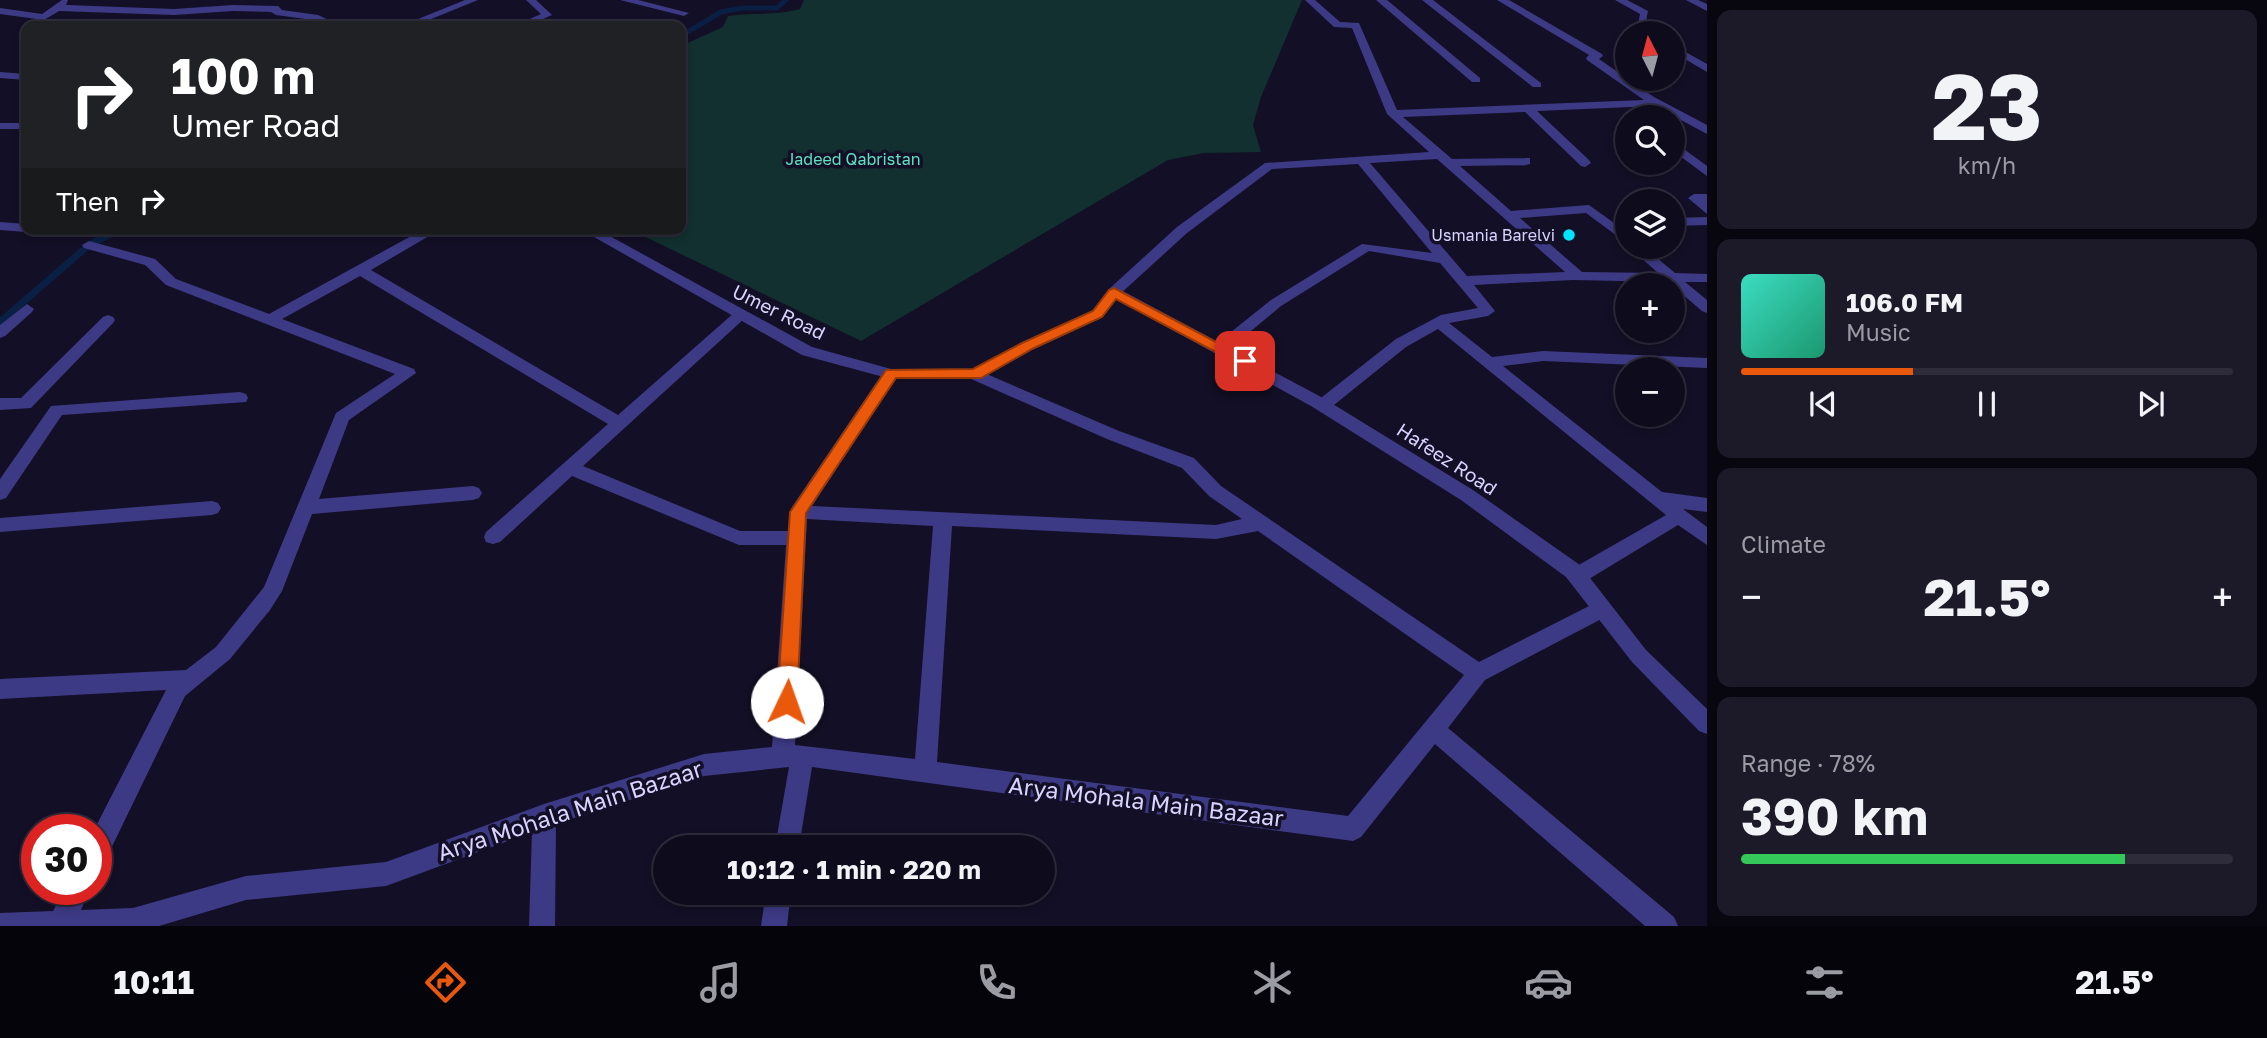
<!DOCTYPE html>
<meta charset="utf-8">
<style>
body{margin:0;font-family:"Golos Text",sans-serif;background:#1c1929;color:#f1f3f6;height:100vh;display:flex;flex-direction:column;font-size:26px;white-space:nowrap}
*{box-sizing:border-box;margin:0}
p{font-size:23px;color:#9b9ba3}
.icon{flex:none;width:38px;height:38px;fill:none;stroke:currentColor;stroke-width:2;stroke-linecap:round;stroke-linejoin:round}
.map{position:relative;flex:1;overflow:hidden}
.side{display:flex;flex-direction:column;gap:10px;padding:10px;background:#08060f;width:560px}
.side>*{flex:none}
.guide{position:absolute;left:21px;top:21px;width:665px;height:214px;border-radius:14px;box-shadow:0 4px 10px #0003,0 0 0 2px #2e2b3b;background:#202124;color:#fff;overflow:hidden}
.needle{width:46px;rotate:354deg}
.controls{position:absolute;left:1615px;top:21px;display:grid;gap:14px}
.controls a{display:grid;place-items:center;width:70px;height:70px;border-radius:50%;background:#0e0b1c;box-shadow:0 4px 10px #0003,0 0 0 2px #2e2b3b;font-size:35px}
.speed{position:absolute;left:21px;top:814px;display:flex;gap:14px;font-size:35px;font-weight:700;text-align:center}
.speed>*{display:grid;place-content:center;width:91px;height:91px;border-radius:50%;background:#0e0b1c;box-shadow:0 4px 10px #0003,0 0 0 2px #2e2b3b;line-height:1}
.speed .limit{border:10px solid #d22;background:#fff;color:#111}
.pin{position:absolute;display:grid;place-items:center;width:60px;height:60px;color:#fff;margin:-30px;border-radius:14px;box-shadow:0 4px 10px #0006}
.me{position:absolute;width:77px;margin:-38px;rotate:3deg;stroke-linejoin:round;filter:drop-shadow(0 0 5px #0008)}
.turn{display:flex;align-items:center;gap:24px;height:147px;padding:0 35px;font-size:32px}
.turn .icon{width:91px;height:91px;stroke-width:2.5}
.turn b{display:block;font-size:49px;line-height:60px}
.then{display:flex;align-items:center;height:66px;padding:0 35px;background:#0003;gap:14px;font-size:26px}
.big{font-size:52px;font-weight:700;line-height:1.1}
.side .tile{flex:1;display:flex;flex-direction:column;justify-content:center;gap:10px;min-width:0;padding:0 24px;border-radius:14px;background:#1c1929}
.side .dial{align-items:center;gap:0}
.dial b{font-size:91px;line-height:1}
.song{display:flex;align-items:center;gap:21px}
.cover{width:84px;height:84px;border-radius:10px;background:linear-gradient(135deg,hsl(170 70% 55%),hsl(160 70% 35%))}
.played{height:7px;border-radius:4px;background:linear-gradient(90deg,#ea580c 35%,#2e2b3b 35%)}
.keys{display:flex;justify-content:space-around;direction:ltr}
.heat{display:flex;justify-content:space-between;align-items:center;font-size:38px;direction:ltr}
.charge{height:10px;border-radius:5px;background:linear-gradient(90deg,#34c759 78%,#2e2b3b 0)}
.trip{position:absolute;left:653px;top:835px;width:402px;height:70px;border-radius:35px;background:#0e0b1c;box-shadow:0 4px 10px #0003,0 0 0 2px #2e2b3b;font-weight:700;line-height:70px;text-align:center}
.tab-bar{display:flex;height:112px;justify-content:space-around;align-items:center;background:#06040b;color:#9b9ba3}
.tab-bar .icon{width:49px;height:49px}
.tab-bar .selected{color:#ea580c}
.tab-bar b{font-size:32px;color:#f1f3f6}
main{display:flex;flex:1;min-height:0}
.map>svg:first-child{display:block}
.green{fill:#12302f}
.lines{fill:none;stroke-linecap:round;stroke-linejoin:round}
.stream-far1{stroke:#0a1f44;stroke-width:5}
.stream{stroke:#0a1f44;stroke-width:7}
.minor{fill:#3d3a85;fill-rule:evenodd}
.tertiary{fill:#3d3a85;fill-rule:evenodd}
.route{fill:#ea580c;stroke:#983908;stroke-width:2}
.poi-dot{fill:#00e5ff;stroke:#130f26;stroke-width:2.5}
.labels{text-anchor:middle;stroke-width:7;stroke-linejoin:round;paint-order:stroke}
.far-park-label{font-size:16px;fill:#5fe0c0;stroke:#130f26}
.far-poi-label{font-size:16px;fill:#d9d4ff;stroke:#130f26;text-anchor:end}
.street-label{font-size:19px;fill:#d9d4ff;stroke:#130f26}
.near-street-label{font-size:23px;fill:#d9d4ff;stroke:#130f26}
</style>
<main>
<div class="map">
<svg width="1707" height="926" viewBox="0 0 1707 926">
<rect width="100%" height="100%" fill="#130f26"/>
<path class="green" d="M 804,0 L 1302,0 L 1261,97 L 1253,125 L 1261,152 L 1204,153 L 1168,160 L 861,341 L 629,229 L 681,229 L 681,46 L 723,27 L 728,16 C 753,12 776,16 800,9 Z"/>
<g class="lines">
<path class="stream-far1" d="M 681,36 L 721,12 L 743,8 L 777,8 L 786,0"/>
<g class="stream">
<path d="M 203,229 L 230,232 L 241,229"/>
<path d="M 0,322 L 89,245 L 121,229"/>
</g>
<g class="minor">
<path d="M 62,0 L 68,0 L 66,5 L 174,9 L 233,5 L 278,6 L 282,10 L 318,15 L 342,26 L 329,26 L 313,20 L 276,15 L 271,12 L 233,11 L 174,15 L 59,11 L 44,20 L 0,14 L 0,8 L 42,14 Z"/>
<path d="M 465,0 L 478,0 L 414,26 L 401,26 Z"/>
<path d="M 526,0 L 536,0 L 552,15 L 527,26 L 514,26 L 541,14 Z"/>
<path d="M 620,0 L 638,0 L 689,13 L 684,16 Z"/>
<path d="M 1305,0 L 1315,0 L 1340,22 L 1359,23 L 1397,110 L 1644,100 L 1587,60 L 1586,58 L 1589,55 L 1497,0 L 1509,0 L 1602,54 L 1603,56 L 1599,59 L 1654,97 L 1707,125 L 1707,134 L 1655,106 L 1537,111 L 1589,160 L 1591,163 L 1585,167 L 1581,166 L 1525,112 L 1403,117 L 1452,159 L 1530,158 L 1530,164 L 1526,165 L 1460,166 L 1511,211 L 1589,205 L 1628,233 L 1628,244 L 1586,213 L 1520,218 L 1582,272 L 1658,273 L 1629,247 L 1644,247 L 1675,273 L 1707,274 L 1707,282 L 1685,282 L 1707,300 L 1707,313 L 1702,311 L 1668,282 L 1573,280 L 1474,285 L 1495,311 L 1488,316 L 1449,323 L 1492,357 L 1543,351 L 1707,358 L 1707,368 L 1543,361 L 1503,366 L 1662,492 L 1707,498 L 1707,512 L 1683,509 L 1707,527 L 1707,545 L 1678,525 L 1584,582 L 1577,584 L 1570,582 L 1567,576 L 1570,570 L 1666,515 L 1438,329 L 1406,347 L 1329,409 L 1317,409 L 1315,405 L 1317,401 L 1396,339 L 1441,315 L 1478,308 L 1440,263 L 1369,251 L 1281,306 L 1226,352 L 1216,352 L 1213,348 L 1216,344 L 1271,300 L 1362,244 L 1432,253 L 1358,164 L 1272,169 L 1187,233 L 1119,295 L 1109,295 L 1107,292 L 1109,289 L 1177,227 L 1265,163 L 1429,152 L 1387,114 L 1352,28 L 1334,27 ZM 1437,159 L 1565,272 L 1467,276 L 1370,163 Z"/>
<path d="M 1376,0 L 1387,0 L 1480,78 L 1480,82 L 1472,82 Z"/>
<path d="M 1422,0 L 1433,0 L 1541,83 L 1541,87 L 1533,87 Z"/>
<path d="M 1615,0 L 1627,0 L 1648,11 L 1645,27 L 1654,33 L 1637,30 L 1640,14 Z"/>
<path d="M 1686,0 L 1698,0 L 1707,4 L 1707,11 Z"/>
<path d="M 1673,45 L 1707,64 L 1707,72 L 1673,52 Z"/>
<rect x="0" y="123" width="26" height="6"/>
<path d="M 1673,141 L 1707,166 L 1707,176 L 1673,151 Z"/>
<path d="M 1694,194 L 1707,194 L 1707,214 L 1688,198 Z"/>
<path d="M 1707,217 L 1707,225 L 1673,226 L 1673,218 Z"/>
<path d="M 0,222 L 26,224 L 26,229 L 32,229 L 26,232 L 0,230 Z"/>
<path d="M 34,229 L 88,229 L 78,236 L 41,233 Z"/>
<path d="M 424,229 L 441,229 L 371,270 L 618,415 L 735,312 L 745,312 L 747,315 L 745,318 L 583,466 L 740,531 L 788,531 L 792,507 L 885,370 L 891,369 L 899,374 L 812,506 L 1216,525 L 1242,519 L 1209,496 L 1182,468 L 1107,439 L 969,378 L 967,374 L 975,369 L 1119,431 L 1194,458 L 1221,486 L 1479,662 L 1595,603 L 1602,601 L 1609,603 L 1612,609 L 1609,615 L 1485,680 L 1448,728 L 1674,917 L 1678,926 L 1645,926 L 1435,744 L 1361,837 L 1353,841 L 812,767 L 799,847 L 775,847 L 789,767 L 704,776 L 556,824 L 555,926 L 529,926 L 532,832 L 386,886 L 246,900 L 159,926 L 0,926 L 0,913 L 53,911 L 65,889 L 90,889 L 81,910 L 133,908 L 246,876 L 386,862 L 544,804 L 704,754 L 772,747 L 786,545 L 739,545 L 572,476 L 500,542 L 493,544 L 486,542 L 484,537 L 486,532 L 608,424 L 360,276 L 282,319 L 414,369 L 416,373 L 349,420 L 319,499 L 473,486 L 479,488 L 482,493 L 479,498 L 473,500 L 312,514 L 282,591 L 270,610 L 230,659 L 185,696 L 105,861 L 96,864 L 94,830 L 166,690 L 0,699 L 0,679 L 186,670 L 216,647 L 264,587 L 336,413 L 395,374 L 166,285 L 145,265 L 84,248 L 82,245 L 89,241 L 155,259 L 176,279 L 269,314 ZM 807,519 L 933,526 L 915,759 L 795,745 ZM 952,526 L 1216,539 L 1258,531 L 1464,675 L 1348,816 L 937,762 Z"/>
<path d="M 27,304 L 34,309 L 32,312 L 5,336 L 0,338 L 0,325 Z"/>
<path d="M 108,315 L 113,317 L 115,320 L 113,323 L 31,408 L 0,410 L 0,398 L 21,398 L 103,317 Z"/>
<path d="M 240,392 L 246,394 L 248,398 L 246,402 L 62,415 L 6,498 L 0,500 L 0,479 L 51,406 Z"/>
<path d="M 212,501 L 218,503 L 221,508 L 218,513 L 212,515 L 0,532 L 0,518 Z"/>
<path d="M 766,892 L 791,892 L 787,926 L 761,926 Z"/>
</g>
<g class="tertiary">
<path d="M 0,72 L 26,74 L 26,80 L 0,78 Z"/>
<path d="M 580,229 L 597,229 L 812,347 L 891,369 L 972,369 L 1092,311 L 1109,289 L 1119,289 L 1323,398 L 1473,490 L 1580,565 L 1646,650 L 1707,709 L 1707,734 L 1699,731 L 1632,662 L 1566,577 L 1461,500 L 1311,406 L 1116,299 L 1102,317 L 1032,350 L 981,378 L 891,379 L 802,355 Z"/>
</g>
</g>
<path class="route" d="M 1114,288 L 1252,361 L 1250,365 L 1240,365 L 1116,299 L 1102,317 L 1032,349 L 981,378 L 896,378 L 806,513 L 797,702 L 794,708 L 787,711 L 780,708 L 777,702 L 790,512 L 886,370 L 973,369 L 1022,343 L 1093,311 L 1109,290 Z"/>
<circle class="poi-dot" cx="1569" cy="235" r="7"/>
<g class="labels">
<g class="far-park-label">
<text x="853" y="165">Jadeed Qabristan</text>
</g>
<g class="far-poi-label">
<text x="1555" y="241">Usmania Barelvi</text>
</g>
<g class="street-label">
<text transform="translate(779 312) rotate(26)" y="7">Umer Road</text>
<text transform="translate(1447 459) rotate(33)" y="7">Hafeez Road</text>
</g>
<g class="near-street-label">
<text transform="translate(1146 802) rotate(7)" y="8">Arya Mohala Main Bazaar</text>
<text transform="translate(570 811) rotate(-18)" y="8">Arya Mohala Main Bazaar</text>
</g>
</g>
</svg>
<div class="controls">
<a><svg class="needle" viewBox="-14 -14 28 28"><path d="M0-13l5 13h-10z" fill="#e53935"/><path d="M0 13l5-13h-10z" fill="#9b9ba3"/></svg></a>
<a><svg class="icon" aria-label="search" viewBox="0 0 24 24"><circle cx="10" cy="10" r="6"/><path d="M15 15l6 6"/></svg></a>
<a><svg class="icon" aria-label="layers" viewBox="0 0 24 24"><path d="M12 4l9 5-9 5-9-5zM3 14l9 5 9-5"/></svg></a>
<a>+</a>
<a>−</a>
</div>
<div class="speed"><div class="limit">30</div></div>
<div class="pin" style="left:1245px;top:361px;background:#d93025"><svg class="icon" aria-label="arrive" viewBox="0 0 24 24"><path d="M6 21V4h12l-3 4 3 4H6"/></svg></div>
<svg class="me" style="left:787px;top:702px" viewBox="-20 -20 40 40"><circle r="19" fill="#fff"/><path d="M0-13L10 11 0 6-10 11z" fill="#ea580c"/></svg>
<div class="trip">10:12 · 1 min · 220 m</div>
<div class="guide">
<div class="turn"><svg class="icon" aria-label="right" viewBox="0 0 24 24"><path d="M7 20v-9h11M14 6l5 5-5 5"/></svg><div><b>100 m</b>Umer Road</div></div>
<div class="then">Then<svg class="icon" aria-label="right" viewBox="0 0 24 24"><path d="M7 20v-9h11M14 6l5 5-5 5"/></svg></div>
</div>
</div>
<section class="side">
<div class="tile dial"><b>23</b><p>km/h</p></div>
<div class="tile">
<div class="song"><i class="cover"></i><div><b>106.0 FM</b><p>Music</p></div></div>
<div class="played"></div>
<div class="keys"><svg class="icon" aria-label="previous" viewBox="0 0 24 24"><path d="M18 5L8 12l10 7zM5 5v14"/></svg><svg class="icon" aria-label="pause" viewBox="0 0 24 24"><path d="M8 5v14M16 5v14"/></svg><svg class="icon" aria-label="next" viewBox="0 0 24 24"><path d="M6 5l10 7-10 7zM19 5v14"/></svg></div>
</div>
<div class="tile"><p>Climate</p>
<div class="heat"><a>−</a><b class="big">21.5°</b><a>+</a></div>
</div>
<div class="tile"><p>Range · 78%</p><b class="big">390 km</b><div class="charge"></div></div>
</section>
</main>
<nav class="tab-bar">
<b>10:11</b>
<svg class="icon selected" aria-label="directions" viewBox="0 0 24 24"><path d="M12 3l9 9-9 9-9-9zM9 14v-3h6M13 9l2 2-2 2"/></svg>
<svg class="icon" aria-label="music" viewBox="0 0 24 24"><path d="M9 18V5l10-2v13"/><circle cx="6" cy="18" r="3"/><circle cx="16" cy="16" r="3"/></svg>
<svg class="icon" aria-label="phone" viewBox="0 0 24 24"><path d="M5 4h4l2 5-3 2q2 4 5 5l2-3 5 2v4C11 20 4 13 5 4z"/></svg>
<svg class="icon" aria-label="climate" viewBox="0 0 24 24"><path d="M12 3v18M4 7l16 10M4 17L20 7"/></svg>
<svg class="icon" aria-label="car" viewBox="0 0 24 24"><path d="M5 17H2v-5l4-1 3-4h7l3 4 3 1v5h-3M9 17h6M6 11h13"/><circle cx="7" cy="17" r="2"/><circle cx="17" cy="17" r="2"/></svg>
<svg class="icon" aria-label="filters" viewBox="0 0 24 24"><path d="M4 7h16M4 17h16"/><circle cx="9" cy="7" r="2"/><circle cx="15" cy="17" r="2"/></svg>
<b>21.5°</b>
</nav>
